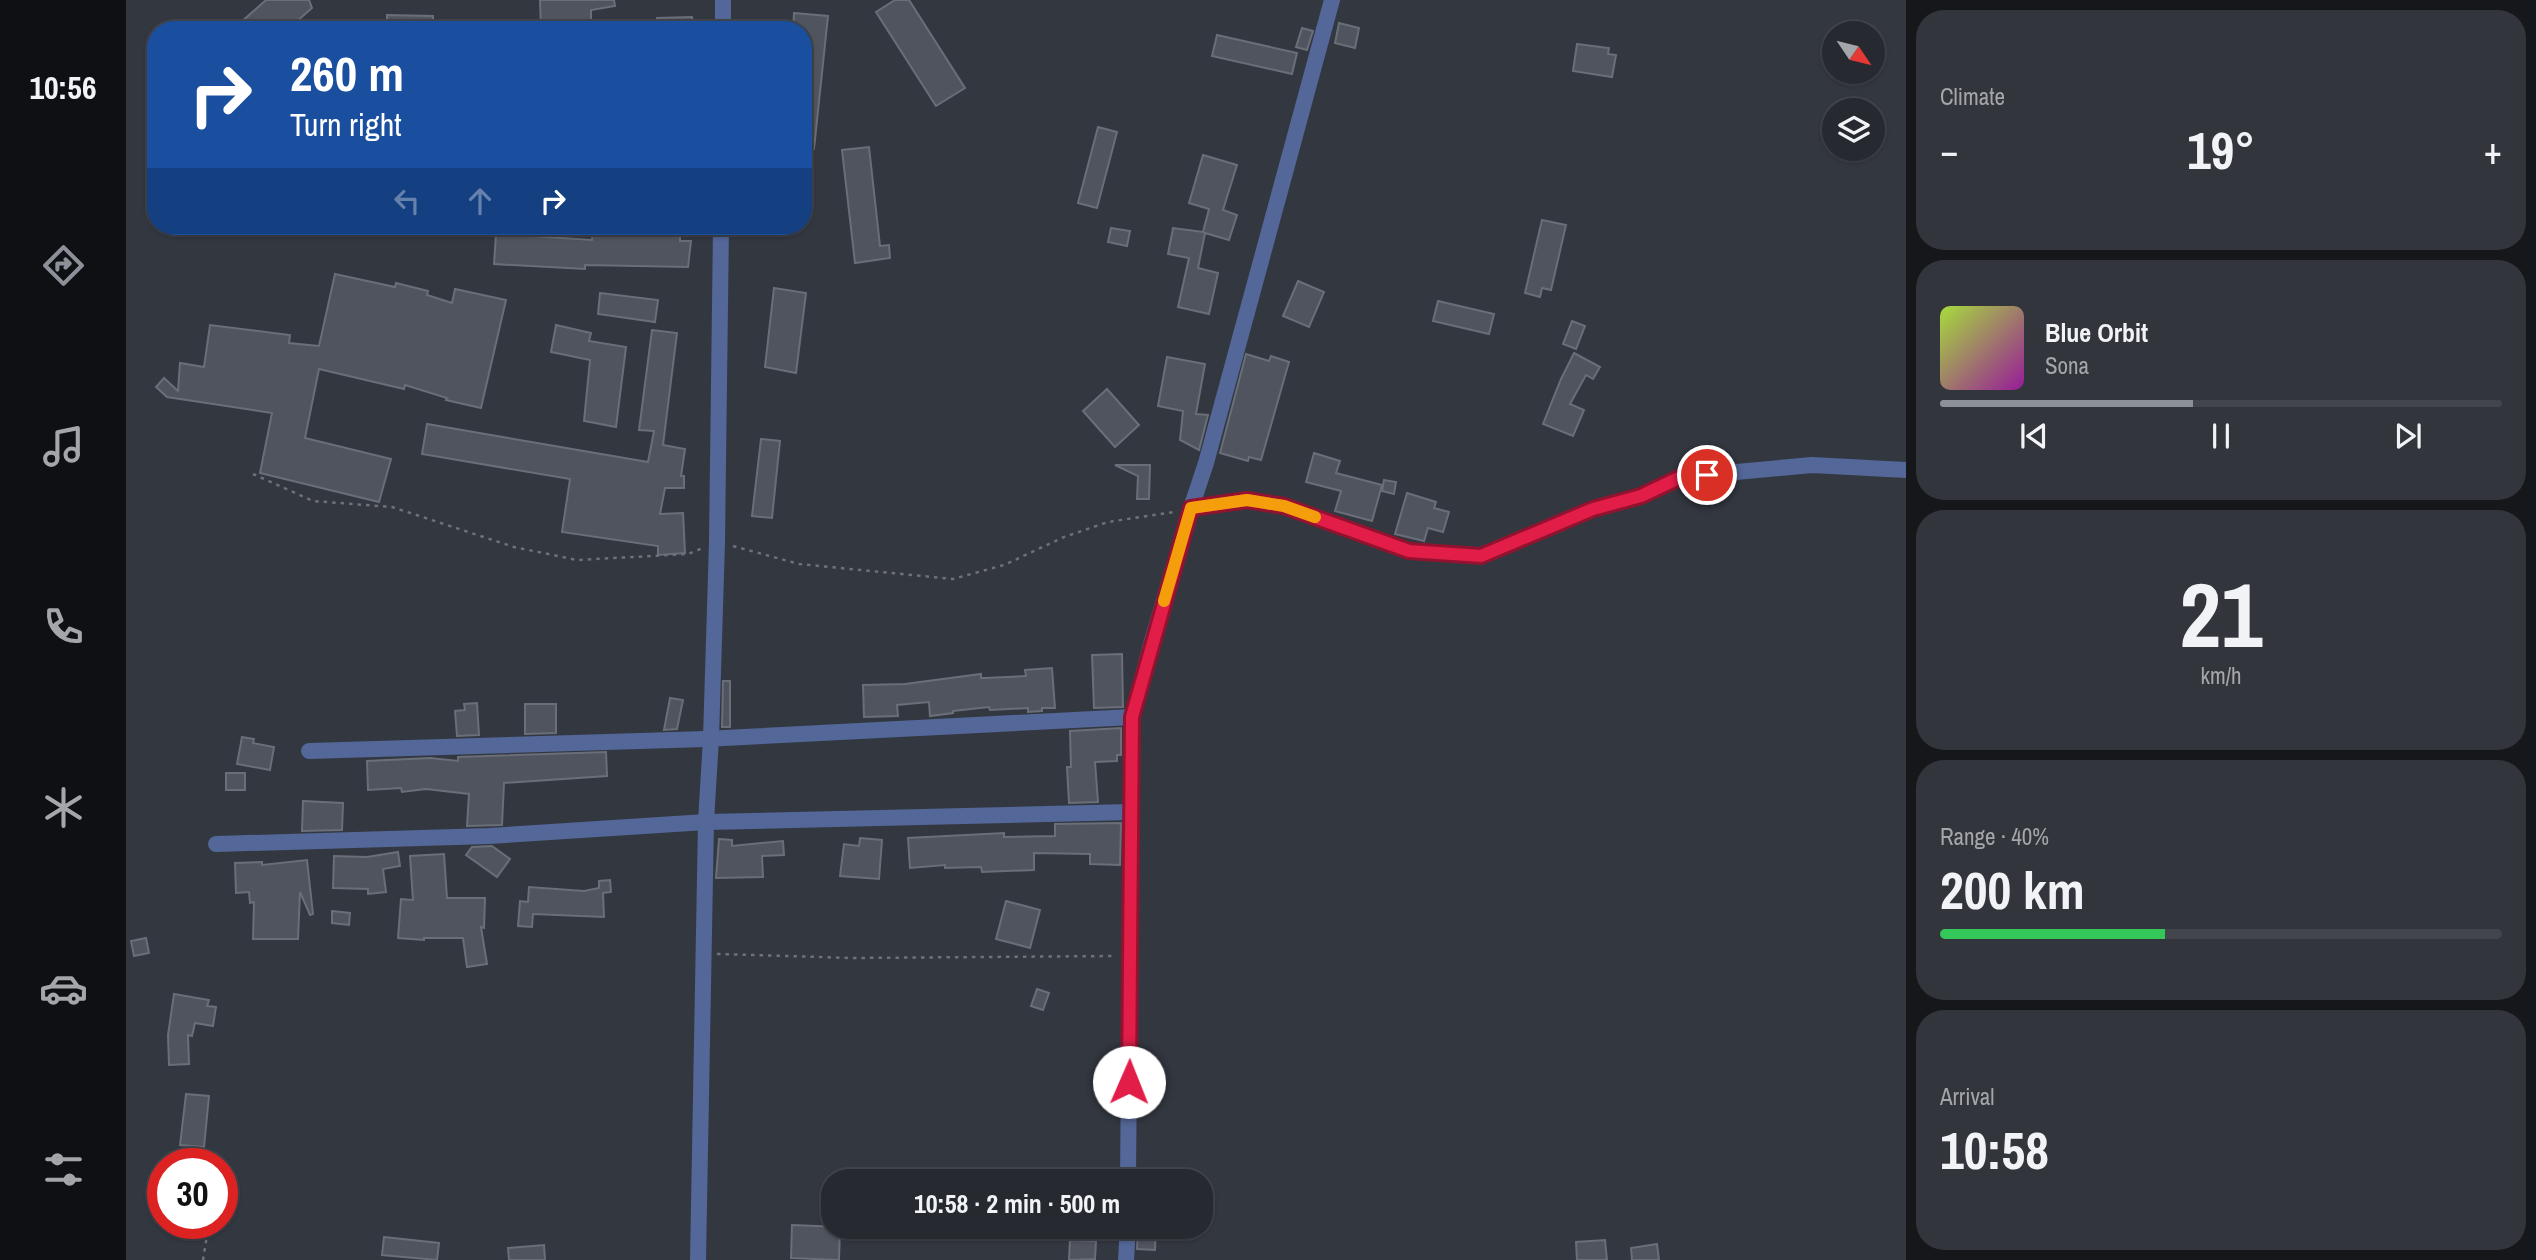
<!DOCTYPE html>
<meta charset="utf-8">
<style>
body{margin:0;font-family:"Archivo Narrow",sans-serif;background:#32353c;color:#f1f3f6;height:100vh;display:flex;flex-direction:column;font-size:26px;white-space:nowrap}
*{box-sizing:border-box;margin:0}
p{font-size:23px;color:#a4a6ab}
.icon{flex:none;width:38px;height:38px;fill:none;stroke:currentColor;stroke-width:2;stroke-linecap:round;stroke-linejoin:round}
.map{position:relative;flex:1;overflow:hidden}
.details{display:flex;flex-direction:column;gap:10px;padding:10px;background:#15171a;width:630px}
.details>*{flex:none}
.top-card{position:absolute;left:21px;top:21px;width:665px;height:214px;border-radius:28px;box-shadow:0 2px 5px #0004,0 0 0 2px #42454c;background:#1a4fa0;color:#fff;overflow:hidden}
.needle{width:46px;rotate:125deg}
.controls{position:absolute;left:1696px;top:21px;display:grid;gap:14px}
.controls a{display:grid;place-items:center;width:63px;height:63px;border-radius:50%;background:#262930;box-shadow:0 2px 5px #0004,0 0 0 2px #42454c;font-size:35px}
.speed{position:absolute;left:21px;top:1148px;display:flex;gap:14px;font-size:35px;font-weight:700;text-align:center}
.speed>*{display:grid;place-content:center;width:91px;height:91px;border-radius:50%;background:#262930;box-shadow:0 2px 5px #0004,0 0 0 2px #42454c;line-height:1}
.speed .limit{border:10px solid #d22;background:#fff;color:#111}
.pin{position:absolute;display:grid;place-items:center;width:60px;height:60px;color:#fff;margin:-30px;border:4px solid #fff;border-radius:50%;box-shadow:0 2px 7px #0007}
.me{position:absolute;width:77px;margin:-38px;rotate:1deg;stroke-linejoin:round;filter:drop-shadow(0 0 5px #0008)}
.turn{display:flex;align-items:center;gap:24px;height:147px;padding:0 28px;font-size:32px}
.turn .icon{width:91px;height:91px;stroke-width:2.5}
.turn b{display:block;font-size:49px;line-height:60px}
.lanes{display:flex;align-items:center;height:66px;padding:0 28px;background:#0003;justify-content:center;gap:35px;direction:ltr}
.lanes .off{opacity:.35}
.big{font-size:52px;font-weight:700;line-height:1.1}
.details .tile{flex:1;display:flex;flex-direction:column;justify-content:center;gap:10px;min-width:0;padding:0 24px;border-radius:28px;background:#32353c}
.details .dial{align-items:center;gap:0}
.dial b{font-size:91px;line-height:1}
.song{display:flex;align-items:center;gap:21px}
.cover{width:84px;height:84px;border-radius:10px;background:linear-gradient(135deg,hsl(80 70% 55%),hsl(300 70% 35%))}
.played{height:7px;border-radius:4px;background:linear-gradient(90deg,#8c9099 45%,#42454c 45%)}
.keys{display:flex;justify-content:space-around;direction:ltr}
.heat{display:flex;justify-content:space-between;align-items:center;font-size:38px;direction:ltr}
.charge{height:10px;border-radius:5px;background:linear-gradient(90deg,#34c759 40%,#42454c 0)}
.trip{position:absolute;left:695px;top:1169px;width:392px;height:70px;border-radius:28px;background:#262930;box-shadow:0 2px 5px #0004,0 0 0 2px #42454c;font-weight:700;line-height:70px;text-align:center}
main{display:flex;flex:1;min-height:0}
.dock{display:flex;flex-direction:column;width:126px;justify-content:space-around;align-items:center;background:#0f1013;color:#a4a6ab}
.dock .icon{width:49px;height:49px}
.dock .current{color:#8c9099}
.dock b{font-size:32px;color:#f1f3f6}
.map>svg:first-child{display:block}
.building{fill:#50545e;stroke:#696e78;stroke-width:2}
.lines{fill:none;stroke-linecap:round;stroke-linejoin:round}
.path{stroke:#6e7179;stroke-width:2.5;stroke-dasharray:3.5 5;stroke-linecap:butt}
.minor{stroke:#536798;stroke-width:16}
.route-casing{stroke:#92132f;stroke-width:18}
.route{stroke:#e11d48;stroke-width:12}
.slow{stroke:#f59e0b;stroke-width:12}
</style>
<main>
<nav class="dock">
<b>10:56</b>
<svg class="icon current" aria-label="directions" viewBox="0 0 24 24"><path d="M12 3l9 9-9 9-9-9zM9 14v-3h6M13 9l2 2-2 2"/></svg>
<svg class="icon" aria-label="music" viewBox="0 0 24 24"><path d="M9 18V5l10-2v13"/><circle cx="6" cy="18" r="3"/><circle cx="16" cy="16" r="3"/></svg>
<svg class="icon" aria-label="phone" viewBox="0 0 24 24"><path d="M5 4h4l2 5-3 2q2 4 5 5l2-3 5 2v4C11 20 4 13 5 4z"/></svg>
<svg class="icon" aria-label="climate" viewBox="0 0 24 24"><path d="M12 3v18M4 7l16 10M4 17L20 7"/></svg>
<svg class="icon" aria-label="car" viewBox="0 0 24 24"><path d="M5 17H2v-5l4-1 3-4h7l3 4 3 1v5h-3M9 17h6M6 11h13"/><circle cx="7" cy="17" r="2"/><circle cx="17" cy="17" r="2"/></svg>
<svg class="icon" aria-label="filters" viewBox="0 0 24 24"><path d="M4 7h16M4 17h16"/><circle cx="9" cy="7" r="2"/><circle cx="15" cy="17" r="2"/></svg>
</nav>
<div class="map">
<svg width="1780" height="1260" viewBox="0 0 1780 1260">
<rect width="100%" height="100%" fill="#333740"/>
<g class="building">
<path d="M 140,0 L 183,0 L 186,8 L 161,30 L 106,30 Z"/>
<path d="M 414,0 L 488,0 L 489,6 L 465,10 L 465,30 L 415,30 Z"/>
<path d="M 769,0 L 783,0 L 839,88 L 810,106 L 750,12 Z"/>
<path d="M 668,13 L 702,16 L 688,149 L 677,148 L 677,30 L 667,30 Z"/>
<path d="M 261,15 L 307,16 L 307,30 L 261,30 Z"/>
<path d="M 566,17 L 568,30 L 532,30 L 531,18 Z"/>
<path d="M 1213,23 L 1233,28 L 1229,48 L 1209,43 Z"/>
<path d="M 1176,28 L 1187,31 L 1181,50 L 1170,47 Z"/>
<path d="M 1091,35 L 1171,53 L 1166,74 L 1086,56 Z"/>
<path d="M 1451,44 L 1483,48 L 1482,54 L 1490,55 L 1486,77 L 1447,71 Z"/>
<path d="M 972,127 L 991,132 L 971,208 L 952,203 Z"/>
<path d="M 743,147 L 754,246 L 763,245 L 764,258 L 729,263 L 716,150 Z"/>
<path d="M 1077,155 L 1111,165 L 1097,210 L 1111,215 L 1103,240 L 1079,233 L 1072,268 L 1092,273 L 1083,314 L 1052,307 L 1063,258 L 1042,254 L 1047,228 L 1077,232 L 1083,209 L 1063,203 Z"/>
<path d="M 1416,220 L 1440,225 L 1425,290 L 1416,288 L 1414,297 L 1399,293 Z"/>
<path d="M 379,226 L 408,226 L 406,236 L 466,240 L 467,226 L 554,226 L 554,241 L 565,241 L 562,267 L 459,265 L 459,269 L 368,264 L 370,234 L 378,235 Z"/>
<path d="M 985,228 L 1004,231 L 1001,246 L 982,242 Z"/>
<path d="M 209,274 L 269,287 L 270,283 L 302,291 L 301,295 L 326,303 L 329,289 L 380,300 L 355,408 L 320,400 L 321,398 L 279,385 L 278,389 L 193,369 L 179,438 L 265,459 L 253,502 L 134,473 L 146,413 L 41,397 L 30,387 L 38,378 L 52,391 L 54,363 L 78,367 L 84,325 L 164,335 L 163,343 L 193,346 Z"/>
<path d="M 1172,281 L 1198,292 L 1183,327 L 1157,316 Z"/>
<path d="M 648,288 L 680,293 L 670,373 L 639,367 Z"/>
<path d="M 474,293 L 532,300 L 529,322 L 472,314 Z"/>
<path d="M 1312,301 L 1368,314 L 1363,334 L 1307,321 Z"/>
<path d="M 1446,321 L 1459,326 L 1450,349 L 1437,344 Z"/>
<path d="M 430,325 L 465,333 L 463,341 L 500,347 L 490,427 L 458,421 L 464,360 L 425,352 Z"/>
<path d="M 526,330 L 551,333 L 537,445 L 559,449 L 555,476 L 558,476 L 558,488 L 539,488 L 534,514 L 557,513 L 559,553 L 532,555 L 532,546 L 436,532 L 444,479 L 296,454 L 301,424 L 522,462 L 528,431 L 513,430 Z"/>
<path d="M 1448,353 L 1474,367 L 1467,379 L 1460,375 L 1444,404 L 1458,410 L 1447,436 L 1417,424 L 1435,379 Z"/>
<path d="M 1120,354 L 1143,361 L 1145,356 L 1163,362 L 1135,460 L 1123,457 L 1122,461 L 1094,453 Z"/>
<path d="M 1041,357 L 1079,364 L 1070,414 L 1082,415 L 1073,450 L 1054,440 L 1057,411 L 1032,406 Z"/>
<path d="M 981,389 L 1013,425 L 989,447 L 957,411 Z"/>
<path d="M 635,439 L 654,441 L 646,518 L 626,516 Z"/>
<path d="M 1188,453 L 1214,461 L 1210,473 L 1256,485 L 1246,521 L 1209,511 L 1215,491 L 1180,482 Z"/>
<path d="M 989,465 L 1024,465 L 1023,499 L 1011,499 L 1012,476 Z"/>
<path d="M 1258,480 L 1270,482 L 1268,494 L 1256,491 Z"/>
<path d="M 1281,493 L 1310,502 L 1308,508 L 1323,512 L 1317,532 L 1302,528 L 1298,541 L 1269,534 Z"/>
<path d="M 996,654 L 997,707 L 968,708 L 966,655 Z"/>
<path d="M 926,668 L 929,708 L 916,708 L 916,711 L 902,712 L 902,708 L 864,710 L 863,707 L 827,711 L 827,713 L 804,716 L 803,702 L 771,705 L 772,716 L 738,717 L 737,685 L 779,684 L 855,674 L 855,678 L 859,678 L 900,676 L 899,670 Z"/>
<path d="M 597,681 L 604,681 L 604,727 L 596,727 Z"/>
<path d="M 544,698 L 557,700 L 551,729 L 538,730 Z"/>
<path d="M 351,703 L 353,735 L 331,736 L 329,711 L 339,710 L 338,704 Z"/>
<path d="M 399,704 L 430,704 L 430,733 L 399,734 Z"/>
<path d="M 995,728 L 995,755 L 991,755 L 991,761 L 969,762 L 972,802 L 943,803 L 941,767 L 945,767 L 944,731 Z"/>
<path d="M 116,737 L 128,739 L 127,743 L 148,747 L 144,770 L 111,764 Z"/>
<path d="M 480,752 L 481,776 L 378,783 L 376,825 L 341,826 L 343,794 L 300,789 L 276,792 L 275,788 L 242,790 L 241,761 L 304,758 L 332,761 L 332,757 Z"/>
<rect x="100" y="773" width="19" height="17"/>
<path d="M 177,801 L 217,803 L 216,830 L 176,831 Z"/>
<path d="M 995,823 L 994,865 L 964,864 L 964,854 L 908,853 L 908,870 L 856,872 L 855,867 L 819,868 L 819,865 L 784,868 L 782,838 L 878,833 L 878,837 L 929,836 L 929,824 Z"/>
<path d="M 734,838 L 756,840 L 753,879 L 714,876 L 718,844 L 733,846 Z"/>
<path d="M 593,839 L 606,840 L 606,846 L 657,841 L 658,855 L 636,856 L 637,877 L 590,878 Z"/>
<path d="M 366,846 L 384,859 L 371,877 L 340,855 L 346,847 Z"/>
<path d="M 272,852 L 274,866 L 257,869 L 260,892 L 242,894 L 242,889 L 207,888 L 208,856 L 241,857 Z"/>
<path d="M 318,854 L 321,898 L 359,898 L 358,928 L 355,927 L 361,964 L 341,967 L 337,938 L 298,938 L 298,940 L 272,938 L 275,899 L 287,900 L 284,856 Z"/>
<path d="M 181,860 L 187,914 L 184,915 L 174,892 L 172,939 L 127,939 L 128,902 L 124,903 L 123,892 L 110,893 L 109,863 L 136,862 L 136,865 Z"/>
<path d="M 484,880 L 485,892 L 477,893 L 478,917 L 407,914 L 406,927 L 392,926 L 394,901 L 402,902 L 403,887 L 458,891 L 473,888 L 473,881 Z"/>
<path d="M 880,901 L 914,910 L 904,948 L 870,939 Z"/>
<path d="M 206,911 L 224,913 L 223,925 L 206,923 Z"/>
<path d="M 20,938 L 23,953 L 8,956 L 5,941 Z"/>
<path d="M 911,989 L 923,993 L 917,1010 L 905,1006 Z"/>
<path d="M 48,994 L 83,1000 L 81,1006 L 90,1007 L 87,1026 L 69,1023 L 66,1036 L 62,1035 L 63,1064 L 43,1065 L 42,1035 Z"/>
<path d="M 60,1094 L 83,1096 L 78,1147 L 54,1145 Z"/>
<path d="M 666,1225 L 714,1227 L 713,1260 L 665,1258 Z"/>
<path d="M 1012,1228 L 1030,1229 L 1029,1250 L 1011,1249 Z"/>
<path d="M 258,1237 L 313,1243 L 311,1260 L 256,1255 Z"/>
<path d="M 944,1240 L 970,1241 L 969,1259 L 943,1260 Z"/>
<path d="M 1479,1240 L 1481,1260 L 1451,1260 L 1450,1242 Z"/>
<path d="M 1531,1244 L 1533,1260 L 1506,1260 L 1505,1248 Z"/>
<path d="M 418,1245 L 419,1260 L 383,1260 L 382,1248 Z"/>
</g>
<g class="lines">
<g class="path">
<path d="M 127,474 L 187,501 L 266,507 L 388,547 L 451,560 L 562,554 L 577,548"/>
<path d="M 607,546 L 673,564 L 827,579 L 878,565 L 938,537 L 982,522 L 1048,512"/>
<path d="M 591,954 L 726,958 L 990,956"/>
<path d="M 77,1260 L 83,1223"/>
</g>
<g class="minor">
<path d="M 597,30 L 597,0"/>
<path d="M 1065,508 L 1080,463 L 1206,0"/>
<path d="M 183,751 L 579,739 L 1006,717"/>
<path d="M 90,844 L 363,836 L 580,822 L 1005,812"/>
<path d="M 1002,1181 L 1006,717 L 1026,641 L 1065,508 L 1121,500 L 1158,506 L 1284,551 L 1355,556 L 1467,509 L 1515,496 L 1555,477 L 1686,465 L 1780,470"/>
<path d="M 906,1227 L 1002,1229"/>
<path d="M 741,1230 L 749,1227"/>
<path d="M 572,1260 L 580,822 L 585,738 L 591,542 L 595,226"/>
<path d="M 1000,1260 L 1002,1227"/>
</g>
</g>
<g class="lines">
<g class="route-casing">
<path id="route" d="M 1003,1082 L 1006,717 L 1065,508 L 1121,500 L 1158,506 L 1283,551 L 1355,556 L 1467,509 L 1515,496 L 1555,477 L 1581,475"/>
</g>
<use href="#route" class="route"/>
<path class="slow" d="M 1038,601 L 1065,508 L 1121,500 L 1158,506 L 1189,517"/>
</g>
</svg>
<div class="controls">
<a><svg class="needle" viewBox="-14 -14 28 28"><path d="M0-13l5 13h-10z" fill="#e53935"/><path d="M0 13l5-13h-10z" fill="#a4a6ab"/></svg></a>
<a><svg class="icon" aria-label="layers" viewBox="0 0 24 24"><path d="M12 4l9 5-9 5-9-5zM3 14l9 5 9-5"/></svg></a>
</div>
<div class="speed"><div class="limit">30</div></div>
<div class="pin" style="left:1581px;top:475px;background:#d93025"><svg class="icon" aria-label="arrive" viewBox="0 0 24 24"><path d="M6 21V4h12l-3 4 3 4H6"/></svg></div>
<svg class="me" style="left:1003px;top:1082px" viewBox="-20 -20 40 40"><circle r="19" fill="#fff"/><path d="M0-13L10 11 0 6-10 11z" fill="#e11d48"/></svg>
<div class="trip">10:58 · 2 min · 500 m</div>
<div class="top-card">
<div class="turn"><svg class="icon" aria-label="right" viewBox="0 0 24 24"><path d="M7 20v-9h11M14 6l5 5-5 5"/></svg><div><b>260 m</b>Turn right</div></div>
<div class="lanes"><svg class="icon off" aria-label="left" viewBox="0 0 24 24"><path d="M17 20v-9H6M10 6l-5 5 5 5"/></svg><svg class="icon off" aria-label="ahead" viewBox="0 0 24 24"><path d="M12 20V5M6 11l6-6 6 6"/></svg><svg class="icon" aria-label="right" viewBox="0 0 24 24"><path d="M7 20v-9h11M14 6l5 5-5 5"/></svg></div>
</div>
</div>
<section class="details">
<div class="tile"><p>Climate</p>
<div class="heat"><a>−</a><b class="big">19°</b><a>+</a></div>
</div>
<div class="tile">
<div class="song"><i class="cover"></i><div><b>Blue Orbit</b><p>Sona</p></div></div>
<div class="played"></div>
<div class="keys"><svg class="icon" aria-label="previous" viewBox="0 0 24 24"><path d="M18 5L8 12l10 7zM5 5v14"/></svg><svg class="icon" aria-label="pause" viewBox="0 0 24 24"><path d="M8 5v14M16 5v14"/></svg><svg class="icon" aria-label="next" viewBox="0 0 24 24"><path d="M6 5l10 7-10 7zM19 5v14"/></svg></div>
</div>
<div class="tile dial"><b>21</b><p>km/h</p></div>
<div class="tile"><p>Range · 40%</p><b class="big">200 km</b><div class="charge"></div></div>
<div class="tile"><p>Arrival</p><b class="big">10:58</b></div>
</section>
</main>
